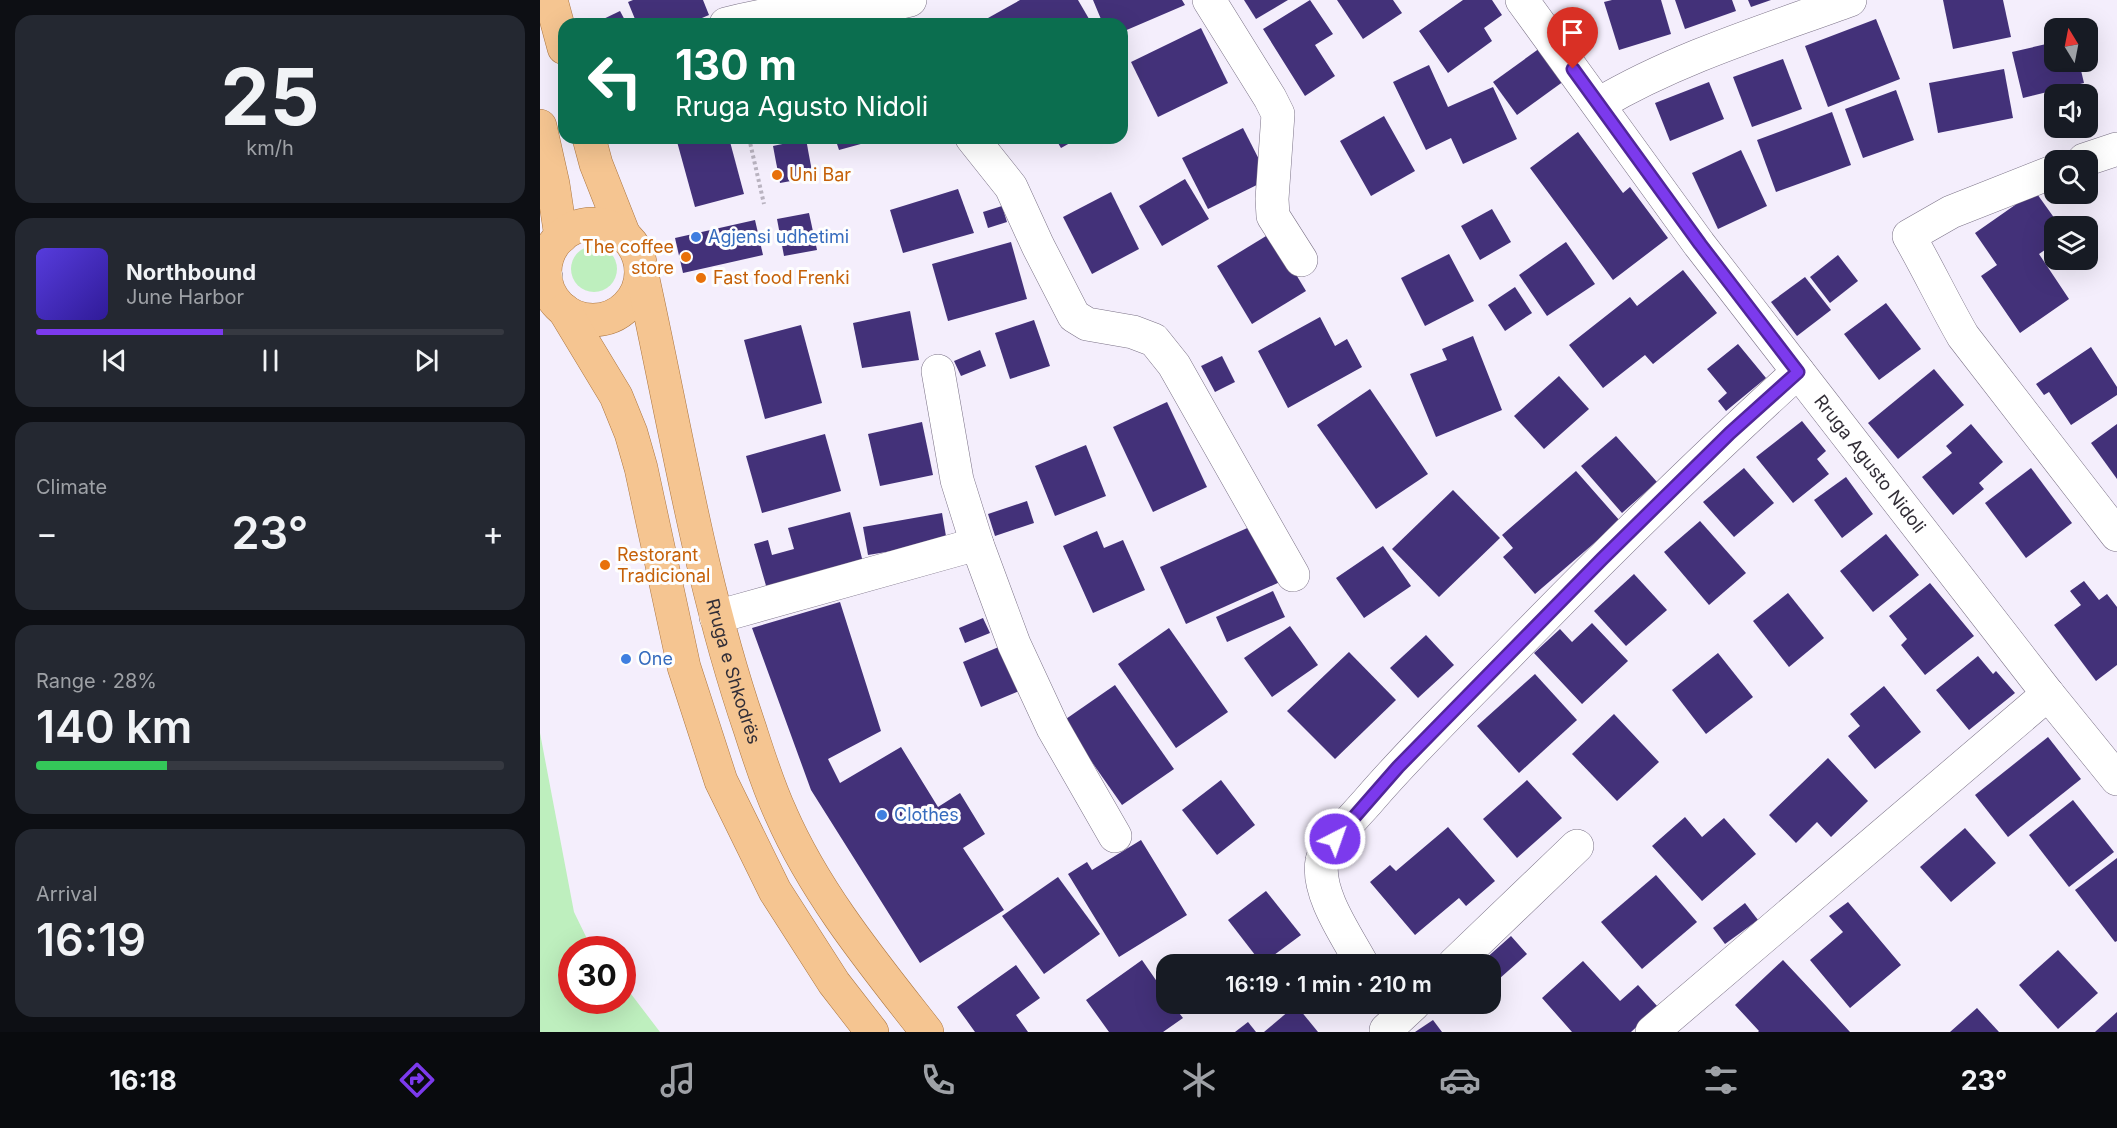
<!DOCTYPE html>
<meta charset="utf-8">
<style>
body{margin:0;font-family:Inter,sans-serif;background:#242831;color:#f1f3f6;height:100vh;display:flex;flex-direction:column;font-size:22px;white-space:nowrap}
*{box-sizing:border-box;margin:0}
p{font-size:20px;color:#9ea1a6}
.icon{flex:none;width:33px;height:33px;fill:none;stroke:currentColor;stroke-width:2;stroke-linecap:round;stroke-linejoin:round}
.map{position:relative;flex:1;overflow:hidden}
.side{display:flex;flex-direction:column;gap:15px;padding:15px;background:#0d0f14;width:540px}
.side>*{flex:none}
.banner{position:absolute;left:18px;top:18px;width:570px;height:126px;border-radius:18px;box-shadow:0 6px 24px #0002;background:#0b6e4f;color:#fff;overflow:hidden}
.needle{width:39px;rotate:350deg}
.controls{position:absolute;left:1504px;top:18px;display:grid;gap:12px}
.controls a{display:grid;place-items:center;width:54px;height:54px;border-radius:12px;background:#171b24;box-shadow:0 6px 24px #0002;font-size:30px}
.speed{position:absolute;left:18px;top:936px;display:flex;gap:12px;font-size:30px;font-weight:700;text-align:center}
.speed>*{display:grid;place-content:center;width:78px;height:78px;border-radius:50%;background:#171b24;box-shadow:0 6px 24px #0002;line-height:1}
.speed .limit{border:9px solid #d22;background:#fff;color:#111}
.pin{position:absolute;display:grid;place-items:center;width:51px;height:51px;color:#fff;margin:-62px -26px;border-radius:50% 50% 50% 0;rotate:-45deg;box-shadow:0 0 6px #0007}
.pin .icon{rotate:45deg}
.me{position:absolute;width:66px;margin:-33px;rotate:41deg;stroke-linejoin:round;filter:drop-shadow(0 0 4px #0008)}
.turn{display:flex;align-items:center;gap:21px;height:126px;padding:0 18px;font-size:27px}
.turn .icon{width:78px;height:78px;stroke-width:2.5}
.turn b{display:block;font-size:42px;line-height:51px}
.big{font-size:45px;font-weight:600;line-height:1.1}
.side .card{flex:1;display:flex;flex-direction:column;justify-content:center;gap:9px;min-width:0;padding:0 21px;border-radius:18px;background:#242831}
.side .dial{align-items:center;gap:0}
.dial b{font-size:78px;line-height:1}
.song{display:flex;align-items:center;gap:18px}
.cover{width:72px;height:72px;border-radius:9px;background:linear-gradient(135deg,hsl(250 70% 55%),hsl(250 70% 35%))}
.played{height:6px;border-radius:3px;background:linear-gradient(90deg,#7c3aed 40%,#363941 40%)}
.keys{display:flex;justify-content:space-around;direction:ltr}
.heat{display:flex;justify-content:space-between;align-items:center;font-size:33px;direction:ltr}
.charge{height:9px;border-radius:4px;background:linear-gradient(90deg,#34c759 28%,#363941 0)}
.trip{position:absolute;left:616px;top:954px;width:345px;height:60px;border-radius:18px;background:#171b24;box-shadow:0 6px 24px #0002;font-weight:600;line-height:60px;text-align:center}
.dock{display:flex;height:96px;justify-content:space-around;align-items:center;background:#090b0e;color:#9ea1a6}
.dock .icon{width:42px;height:42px}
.dock .selected{color:#7c3aed}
.dock b{font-size:27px;color:#f1f3f6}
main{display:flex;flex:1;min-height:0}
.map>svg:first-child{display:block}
.green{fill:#beefbe}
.building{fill:#433179}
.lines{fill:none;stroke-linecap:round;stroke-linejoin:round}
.minor-casing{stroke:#7b7287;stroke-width:34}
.major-casing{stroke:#ad7741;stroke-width:34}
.path{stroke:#b9b3c0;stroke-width:4;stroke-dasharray:3 3;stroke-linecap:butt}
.minor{stroke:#fff;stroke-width:33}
.major{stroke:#f5c591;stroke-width:33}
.route-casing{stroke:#51269a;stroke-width:15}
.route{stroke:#7c3aed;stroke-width:10}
.food-dot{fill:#e8710a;stroke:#fefefe;stroke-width:2}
.shop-dot{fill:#3f7fe0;stroke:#fefefe;stroke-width:2}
.labels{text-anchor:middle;stroke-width:6;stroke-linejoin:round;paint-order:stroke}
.food-label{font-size:18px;fill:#c56008;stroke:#fefefe;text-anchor:start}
.shop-label{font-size:18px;fill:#366cbe;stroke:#fefefe;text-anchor:start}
.street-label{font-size:18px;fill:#322e37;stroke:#fefefe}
</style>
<main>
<section class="side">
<div class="card dial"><b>25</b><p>km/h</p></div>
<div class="card">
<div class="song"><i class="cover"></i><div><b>Northbound</b><p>June Harbor</p></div></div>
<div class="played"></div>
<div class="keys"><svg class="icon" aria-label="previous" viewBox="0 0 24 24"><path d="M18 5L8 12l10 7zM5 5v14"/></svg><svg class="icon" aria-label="pause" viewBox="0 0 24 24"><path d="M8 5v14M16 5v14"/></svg><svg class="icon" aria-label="next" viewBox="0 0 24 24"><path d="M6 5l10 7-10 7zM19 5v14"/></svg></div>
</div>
<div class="card"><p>Climate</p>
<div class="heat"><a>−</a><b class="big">23°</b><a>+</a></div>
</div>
<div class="card"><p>Range · 28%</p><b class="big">140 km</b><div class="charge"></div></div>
<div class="card"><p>Arrival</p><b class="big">16:19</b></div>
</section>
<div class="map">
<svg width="1577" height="1032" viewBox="0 0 1577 1032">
<rect width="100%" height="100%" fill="#f4eefc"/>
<g class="green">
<circle cx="54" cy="269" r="23"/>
<path d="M 0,733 L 34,912 L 52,949 L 32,950 L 32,1000 L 82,1000 L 83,992 L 88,990 L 120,1032 L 0,1032 Z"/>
</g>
<g class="building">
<path d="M 93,0 L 163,0 L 169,15 L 148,24 L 97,24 L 88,2 Z"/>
<path d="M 480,0 L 538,0 L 552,24 L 451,24 L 448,18 Z"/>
<path d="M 553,0 L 642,0 L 645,5 L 582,32 L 582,24 L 563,24 Z"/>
<path d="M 704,0 L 748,0 L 716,19 Z"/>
<path d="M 770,0 L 793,34 L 775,45 L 795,76 L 765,96 L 723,29 Z"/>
<path d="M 797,0 L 853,0 L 862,13 L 823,39 Z"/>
<path d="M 923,0 L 952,0 L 962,15 L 944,28 L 952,41 L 908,73 L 879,31 Z"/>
<path d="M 1072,0 L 1121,0 L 1131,34 L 1079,50 L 1064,2 Z"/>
<path d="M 1135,0 L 1192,0 L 1196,11 L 1145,29 Z"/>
<path d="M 1208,0 L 1231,0 L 1211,7 Z"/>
<path d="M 1403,0 L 1463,0 L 1471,37 L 1413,49 Z"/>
<path d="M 80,11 L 87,24 L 53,24 Z"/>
<path d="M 1336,19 L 1360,79 L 1288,107 L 1265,46 Z"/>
<path d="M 661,28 L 688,83 L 618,117 L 591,62 Z"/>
<path d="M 1515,42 L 1515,62 L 1539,62 L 1544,83 L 1483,98 L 1472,52 Z"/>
<path d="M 1000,48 L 1024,81 L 977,115 L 953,82 Z"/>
<path d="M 1243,59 L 1262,109 L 1212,127 L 1193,77 Z"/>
<path d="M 889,65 L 908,107 L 953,87 L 977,139 L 923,164 L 911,138 L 886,150 L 853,82 Z"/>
<path d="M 1464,69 L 1473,118 L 1398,133 L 1389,83 Z"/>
<path d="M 1169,82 L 1184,119 L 1130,141 L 1115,103 Z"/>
<path d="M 1356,90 L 1374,140 L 1323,158 L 1305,109 Z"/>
<path d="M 1292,112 L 1311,165 L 1236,192 L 1217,140 Z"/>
<path d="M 844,116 L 875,171 L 831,196 L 800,141 Z"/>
<path d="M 703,128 L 729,179 L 668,209 L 642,158 Z"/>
<path d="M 1038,132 L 1083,193 L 1090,187 L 1128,238 L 1073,280 L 990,168 Z"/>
<path d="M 136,138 L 189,138 L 204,194 L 155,207 Z"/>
<path d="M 295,138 L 339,138 L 339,139 L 299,150 Z"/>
<path d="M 515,138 L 539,138 L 521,148 Z"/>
<path d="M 266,139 L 273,177 L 240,183 L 233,146 Z"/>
<path d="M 1201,150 L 1227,206 L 1178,229 L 1152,173 Z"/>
<path d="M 645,179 L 669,219 L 622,246 L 599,206 Z"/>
<path d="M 418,189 L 434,233 L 363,253 L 350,210 Z"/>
<path d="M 1495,191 L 1520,226 L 1515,226 L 1515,243 L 1499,254 L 1529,299 L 1480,333 L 1441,276 L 1457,265 L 1435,233 Z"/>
<path d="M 571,192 L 599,249 L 552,274 L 523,217 Z"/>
<path d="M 462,206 L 467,222 L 448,228 L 443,212 Z"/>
<path d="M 952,209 L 971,242 L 940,260 L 921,226 Z"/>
<path d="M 269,213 L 277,250 L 244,256 L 237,219 Z"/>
<path d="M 215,220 L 223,255 L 143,273 L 135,238 Z"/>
<path d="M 731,233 L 766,291 L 712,324 L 677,266 Z"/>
<path d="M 471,242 L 487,299 L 408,321 L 392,264 Z"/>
<path d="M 1026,242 L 1055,284 L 1007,316 L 979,275 Z"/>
<path d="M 909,254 L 934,301 L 885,326 L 861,278 Z"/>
<path d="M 1298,255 L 1318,281 L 1290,303 L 1270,277 Z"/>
<path d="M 1143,270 L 1177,313 L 1113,364 L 1105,355 L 1063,388 L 1029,345 L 1090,297 L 1097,306 Z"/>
<path d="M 1265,277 L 1291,310 L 1257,336 L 1231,302 Z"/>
<path d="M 975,287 L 992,313 L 965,331 L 948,305 Z"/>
<path d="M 1346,303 L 1381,349 L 1339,380 L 1304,334 Z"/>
<path d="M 370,311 L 379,360 L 322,368 L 313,323 Z"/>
<path d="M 780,317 L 795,346 L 807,339 L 822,367 L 748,408 L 718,351 Z"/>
<path d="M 494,320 L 510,366 L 470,379 L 455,333 Z"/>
<path d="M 261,325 L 282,403 L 225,419 L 204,340 Z"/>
<path d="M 933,336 L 962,410 L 896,437 L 870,374 L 907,360 L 902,349 Z"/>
<path d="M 1198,344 L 1226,378 L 1186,411 L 1178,401 L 1187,393 L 1167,369 Z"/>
<path d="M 1551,347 L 1577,387 L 1577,395 L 1531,425 L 1509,392 L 1504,395 L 1496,384 Z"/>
<path d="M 440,350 L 446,366 L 421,376 L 414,361 Z"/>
<path d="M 682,356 L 695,382 L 675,392 L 661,366 Z"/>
<path d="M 1394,369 L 1424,405 L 1358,459 L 1328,423 Z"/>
<path d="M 1019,376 L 1049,409 L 1004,449 L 974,416 Z"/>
<path d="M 830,389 L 888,474 L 836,509 L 777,425 Z"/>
<path d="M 627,402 L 667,487 L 613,512 L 573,427 Z"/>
<path d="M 1262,421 L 1286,451 L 1277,459 L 1289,474 L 1253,503 L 1216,457 Z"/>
<path d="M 382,422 L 393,475 L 340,486 L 328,434 Z"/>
<path d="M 1431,424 L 1463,462 L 1439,483 L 1444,489 L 1413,515 L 1382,477 L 1412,453 L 1406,446 Z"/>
<path d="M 1577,424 L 1577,479 L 1551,443 Z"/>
<path d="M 285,434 L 301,491 L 222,513 L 206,456 Z"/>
<path d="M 1076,436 L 1117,482 L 1082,513 L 1041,466 Z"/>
<path d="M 546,445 L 566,496 L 515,516 L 495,466 Z"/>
<path d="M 1204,468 L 1234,503 L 1194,537 L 1163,502 Z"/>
<path d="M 1491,468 L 1532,523 L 1486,558 L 1445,503 Z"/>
<path d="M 1036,471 L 1080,521 L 995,594 L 963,557 L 973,548 L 962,535 Z"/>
<path d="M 1306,477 L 1333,514 L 1302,538 L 1274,500 Z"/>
<path d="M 913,490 L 960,538 L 899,597 L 852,549 Z"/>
<path d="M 487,501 L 494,523 L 455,536 L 448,514 Z"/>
<path d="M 310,512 L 325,570 L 229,596 L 214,544 L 228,540 L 232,555 L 254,549 L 248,528 Z"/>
<path d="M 402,513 L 407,542 L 328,555 L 323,527 Z"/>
<path d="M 1160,521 L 1206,573 L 1169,605 L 1124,552 Z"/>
<path d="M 714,525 L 740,582 L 646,624 L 620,567 Z"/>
<path d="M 557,531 L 564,548 L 583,540 L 605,590 L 553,613 L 523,546 Z"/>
<path d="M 1346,534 L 1379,575 L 1333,612 L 1300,571 Z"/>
<path d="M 843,546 L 871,586 L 824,618 L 796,578 Z"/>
<path d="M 1094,574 L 1127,610 L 1086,646 L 1054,611 Z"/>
<path d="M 1544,581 L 1559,600 L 1567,594 L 1577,607 L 1577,665 L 1556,681 L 1514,625 L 1541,605 L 1530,591 Z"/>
<path d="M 1390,583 L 1434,636 L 1385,675 L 1361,645 L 1367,639 L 1349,616 Z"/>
<path d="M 733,591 L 745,617 L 687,642 L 676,617 Z"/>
<path d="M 1248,593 L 1284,638 L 1249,667 L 1213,621 Z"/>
<path d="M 300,602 L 341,731 L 288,759 L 300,783 L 361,747 L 398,807 L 420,793 L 445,834 L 423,848 L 464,910 L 380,963 L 271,790 L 212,628 Z"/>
<path d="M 443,618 L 450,633 L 425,643 L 419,628 Z"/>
<path d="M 1052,623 L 1088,661 L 1042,704 L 994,653 L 1020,629 L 1032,642 Z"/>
<path d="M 750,626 L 778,665 L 732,697 L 704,658 Z"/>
<path d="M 629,628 L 688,712 L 636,748 L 578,664 Z"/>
<path d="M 886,635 L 914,665 L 878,698 L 850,668 Z"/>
<path d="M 461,646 L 479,691 L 441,707 L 423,662 Z"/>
<path d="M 809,652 L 856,700 L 795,759 L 747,711 Z"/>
<path d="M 1178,653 L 1213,697 L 1166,734 L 1132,690 Z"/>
<path d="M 1438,656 L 1453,674 L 1456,671 L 1475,693 L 1429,730 L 1396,690 Z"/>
<path d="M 995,674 L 1037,720 L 979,773 L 937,726 Z"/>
<path d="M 575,685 L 634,769 L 582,805 L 523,721 Z"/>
<path d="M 1344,686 L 1381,732 L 1335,769 L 1308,736 L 1320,726 L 1310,714 Z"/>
<path d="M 1074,714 L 1119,762 L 1077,801 L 1032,754 Z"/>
<path d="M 1508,737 L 1541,779 L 1468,837 L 1435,795 Z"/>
<path d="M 1288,758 L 1328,801 L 1291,837 L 1277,822 L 1256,843 L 1229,815 Z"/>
<path d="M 681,780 L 715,825 L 677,855 L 642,810 Z"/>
<path d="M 987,780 L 1022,818 L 977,858 L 943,819 Z"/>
<path d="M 1533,800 L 1574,852 L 1529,887 L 1489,835 Z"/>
<path d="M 1145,817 L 1162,837 L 1184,818 L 1216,854 L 1162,901 L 1112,846 Z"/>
<path d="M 908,827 L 955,881 L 926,906 L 919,898 L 875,935 L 830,882 L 850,865 L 856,871 Z"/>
<path d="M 1425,828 L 1456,863 L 1411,902 L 1380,867 Z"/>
<path d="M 601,840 L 647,915 L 579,957 L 528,874 L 547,862 L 552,870 Z"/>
<path d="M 1577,858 L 1577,941 L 1575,942 L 1535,890 Z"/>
<path d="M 1116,875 L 1157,922 L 1102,969 L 1061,922 Z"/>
<path d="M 518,877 L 560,934 L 504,974 L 462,916 Z"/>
<path d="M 726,891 L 761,935 L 722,964 L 688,920 Z"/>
<path d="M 1308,902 L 1361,965 L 1310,1008 L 1270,960 L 1303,932 L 1289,916 Z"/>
<path d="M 1205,903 L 1218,920 L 1185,944 L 1173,928 Z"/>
<path d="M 971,936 L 987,954 L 959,979 L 951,970 L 951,964 L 946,964 L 943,961 Z"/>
<path d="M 1518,950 L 1558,993 L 1518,1029 L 1479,985 Z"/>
<path d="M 602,960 L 627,996 L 627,1004 L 632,1004 L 643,1018 L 623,1032 L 569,1032 L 546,1000 Z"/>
<path d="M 1243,960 L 1287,1007 L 1310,1032 L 1218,1032 L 1219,1031 L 1195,1005 Z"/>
<path d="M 1043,961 L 1080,1001 L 1098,985 L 1118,1007 L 1091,1032 L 1032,1032 L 1002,998 Z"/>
<path d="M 476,965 L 500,998 L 476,1015 L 488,1032 L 435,1032 L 417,1007 Z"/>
<path d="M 756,1005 L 778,1032 L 724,1032 Z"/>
<path d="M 1437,1008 L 1459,1032 L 1410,1032 Z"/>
<path d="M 1577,1012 L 1577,1032 L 1555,1032 Z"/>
<path d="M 893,1020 L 902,1032 L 875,1032 Z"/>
<path d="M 708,1022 L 716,1032 L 695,1032 Z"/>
</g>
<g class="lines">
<g class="minor-casing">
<g id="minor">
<path d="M 669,0 L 730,98 L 738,114 L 732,199 L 733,216 L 761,260"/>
<path id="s1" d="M 982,0 L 1159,244 L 1508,694 L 1577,779"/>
<path d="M 186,24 C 217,16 247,11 278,8 C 309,5 340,8 370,0"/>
<path d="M 1059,104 C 1137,58 1225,31 1310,0"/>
<path d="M 432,138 L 471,187 L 498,246 L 534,316 L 547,324 L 593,332 L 614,340 L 634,365 L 753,575"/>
<path d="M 1544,160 L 1577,149"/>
<path d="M 1515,171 L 1411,212 L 1369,236 C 1388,269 1404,303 1423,336 L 1577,535"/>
<path d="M 0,274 L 6,277"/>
<path d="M 398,371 L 417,480 L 437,544 L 474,644 L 513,728 L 575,836"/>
<path d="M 176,617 L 437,544"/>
<path d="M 822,964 C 807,936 776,893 782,861 C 784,847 818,813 829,800 C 878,743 933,691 985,637 C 1074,546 1164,457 1258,372"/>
<path d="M 914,964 L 1037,846"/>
<path d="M 846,1030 L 874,1004"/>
<path d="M 1112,1032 L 1508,694"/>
</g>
</g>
<g class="major-casing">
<g id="major">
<path d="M 11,0 L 24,48"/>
<path d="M 0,126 L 13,184 L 21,237"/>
<path d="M 49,138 L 56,164 L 84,235"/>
<circle cx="53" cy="272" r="48"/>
<path id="s2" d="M 101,270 C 135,423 159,580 210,729 C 219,757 228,786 241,814 C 276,894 333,963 387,1032"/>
<path d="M 24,310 L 76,396 L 91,433 L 101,468 L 144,667 L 181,781 L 235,891 L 294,983 L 332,1032"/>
</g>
</g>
<path class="path" d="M 209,138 L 224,204"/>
<use href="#minor" class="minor"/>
<use href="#major" class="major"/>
</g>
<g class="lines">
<g class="route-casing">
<path id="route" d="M 795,839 L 858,767 L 1062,559 L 1190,433 L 1258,372 L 1160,244 L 1033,69"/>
</g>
<use href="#route" class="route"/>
</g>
<g class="food-dot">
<circle cx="237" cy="175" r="6"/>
<circle cx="146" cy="257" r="6"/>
<circle cx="161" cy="278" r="6"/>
<circle cx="65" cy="565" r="6"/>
</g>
<g class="shop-dot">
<circle cx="156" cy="237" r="6"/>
<circle cx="86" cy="659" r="6"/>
<circle cx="342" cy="815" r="6"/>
</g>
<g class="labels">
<g class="food-label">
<text x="249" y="181">Uni Bar</text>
<text x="134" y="253" text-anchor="end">The coffee<tspan x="134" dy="21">store</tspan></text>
<text x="173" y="284">Fast food Frenki</text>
<text x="77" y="561">Restorant<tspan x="77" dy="21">Tradicional</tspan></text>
</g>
<g class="shop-label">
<text x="168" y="243">Agjensi udhetimi</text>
<text x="98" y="665">One</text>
<text x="354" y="821">Clothes</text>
</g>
<g class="street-label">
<text dy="6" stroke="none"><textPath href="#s1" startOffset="580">Rruga Agusto Nidoli</textPath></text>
<text dy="6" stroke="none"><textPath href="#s2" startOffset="412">Rruga e Shkodrës</textPath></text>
</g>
</g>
</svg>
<div class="controls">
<a><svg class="needle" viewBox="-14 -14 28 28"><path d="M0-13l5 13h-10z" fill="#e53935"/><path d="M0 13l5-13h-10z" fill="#9ea1a6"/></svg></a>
<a><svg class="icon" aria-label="sound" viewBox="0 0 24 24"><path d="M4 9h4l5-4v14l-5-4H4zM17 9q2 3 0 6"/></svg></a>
<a><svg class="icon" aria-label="search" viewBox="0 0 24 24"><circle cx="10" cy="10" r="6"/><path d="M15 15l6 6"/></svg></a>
<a><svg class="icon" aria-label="layers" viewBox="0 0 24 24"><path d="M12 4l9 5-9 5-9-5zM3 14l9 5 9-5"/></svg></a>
</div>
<div class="speed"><div class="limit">30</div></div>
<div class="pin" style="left:1033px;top:69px;background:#d93025"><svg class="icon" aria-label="arrive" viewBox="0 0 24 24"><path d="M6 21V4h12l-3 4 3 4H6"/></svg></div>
<svg class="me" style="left:795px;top:839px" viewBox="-20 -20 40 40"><circle r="17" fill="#7c3aed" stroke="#fff" stroke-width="3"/><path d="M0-11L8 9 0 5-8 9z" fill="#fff"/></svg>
<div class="trip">16:19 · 1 min · 210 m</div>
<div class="banner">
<div class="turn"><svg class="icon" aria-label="left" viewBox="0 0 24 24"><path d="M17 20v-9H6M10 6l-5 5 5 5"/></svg><div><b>130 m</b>Rruga Agusto Nidoli</div></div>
</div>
</div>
</main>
<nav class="dock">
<b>16:18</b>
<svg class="icon selected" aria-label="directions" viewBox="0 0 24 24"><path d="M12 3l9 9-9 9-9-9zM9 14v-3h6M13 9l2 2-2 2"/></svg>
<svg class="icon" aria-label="music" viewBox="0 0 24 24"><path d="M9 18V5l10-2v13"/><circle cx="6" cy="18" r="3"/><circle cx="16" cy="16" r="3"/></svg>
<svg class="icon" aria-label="phone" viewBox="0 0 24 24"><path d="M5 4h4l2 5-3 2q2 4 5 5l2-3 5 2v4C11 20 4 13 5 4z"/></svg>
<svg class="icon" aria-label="climate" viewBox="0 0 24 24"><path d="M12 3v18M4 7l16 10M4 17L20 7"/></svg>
<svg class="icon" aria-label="car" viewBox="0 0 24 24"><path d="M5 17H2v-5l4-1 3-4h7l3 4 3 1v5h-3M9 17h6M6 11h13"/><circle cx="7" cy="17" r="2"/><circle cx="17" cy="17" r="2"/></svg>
<svg class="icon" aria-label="filters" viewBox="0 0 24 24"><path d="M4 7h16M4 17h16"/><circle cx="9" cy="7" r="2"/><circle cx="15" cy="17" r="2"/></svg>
<b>23°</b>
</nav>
